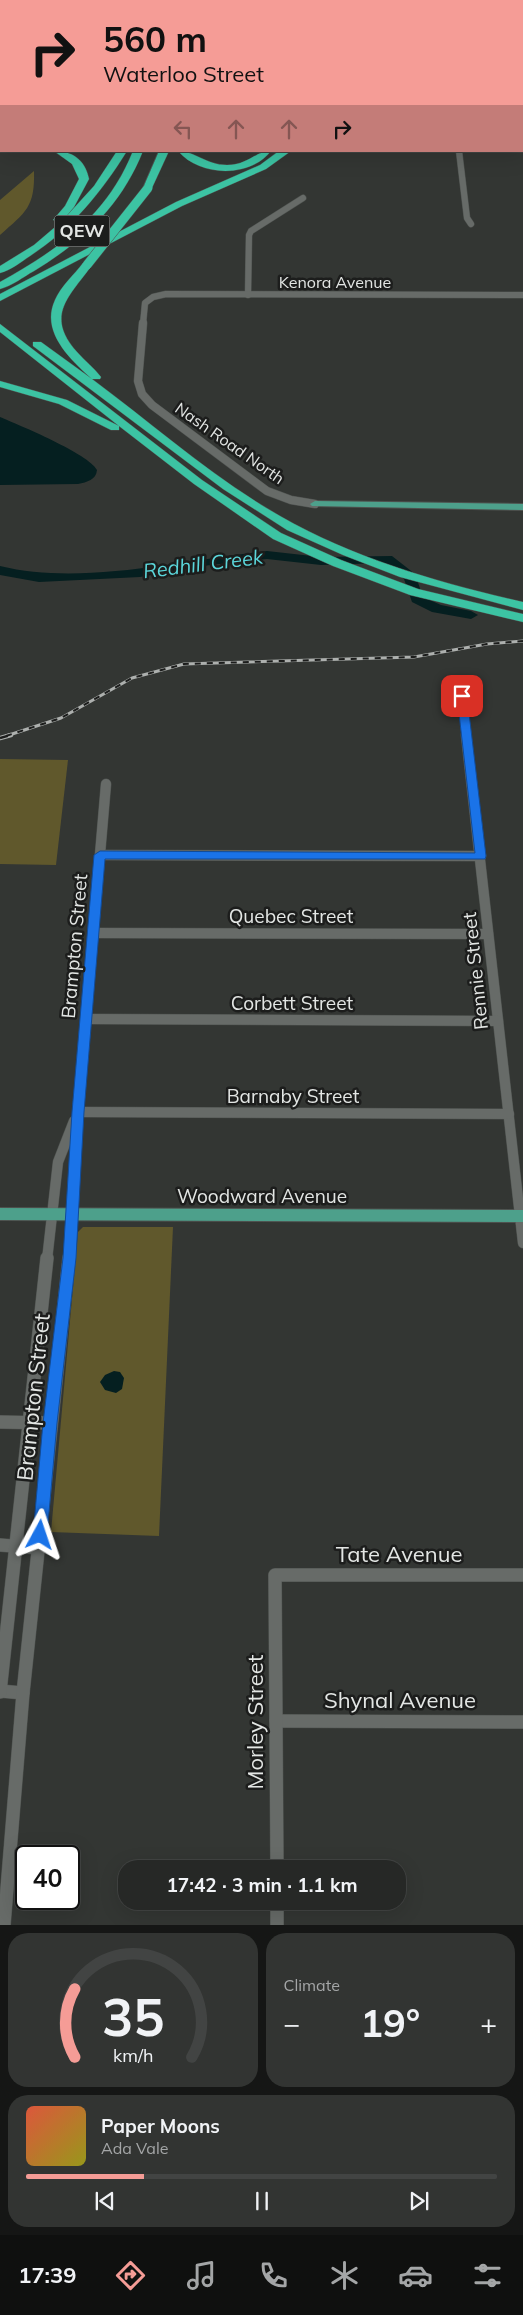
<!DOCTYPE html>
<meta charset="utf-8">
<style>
body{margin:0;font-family:Mulish,sans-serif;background:#323432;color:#f1f3f6;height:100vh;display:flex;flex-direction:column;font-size:19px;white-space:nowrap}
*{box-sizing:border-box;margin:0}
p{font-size:16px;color:#a4a6a7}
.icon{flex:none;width:28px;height:28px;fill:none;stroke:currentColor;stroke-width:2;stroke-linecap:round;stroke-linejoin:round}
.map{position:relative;height:1925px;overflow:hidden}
.details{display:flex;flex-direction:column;gap:8px;padding:8px;background:#151615;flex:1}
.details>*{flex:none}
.guide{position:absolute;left:0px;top:0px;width:524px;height:152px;box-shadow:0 5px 20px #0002,0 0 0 1px #424443;background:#f59c96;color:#111;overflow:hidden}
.speed{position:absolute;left:15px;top:1845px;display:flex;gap:10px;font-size:25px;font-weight:700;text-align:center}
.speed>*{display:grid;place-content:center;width:65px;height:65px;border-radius:50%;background:#262826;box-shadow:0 5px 20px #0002,0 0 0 1px #424443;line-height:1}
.speed .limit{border:2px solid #111;border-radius:8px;background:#fff;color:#111}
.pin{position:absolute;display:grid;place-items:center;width:42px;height:42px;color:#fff;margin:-21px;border-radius:10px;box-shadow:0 2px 8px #0006}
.me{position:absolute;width:55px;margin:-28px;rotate:5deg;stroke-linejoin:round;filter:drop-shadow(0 0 4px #0008)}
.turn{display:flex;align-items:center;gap:18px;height:105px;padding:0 20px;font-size:22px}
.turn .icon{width:65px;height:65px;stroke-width:2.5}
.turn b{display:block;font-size:35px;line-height:42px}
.lanes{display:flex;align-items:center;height:48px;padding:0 20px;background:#0003;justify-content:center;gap:25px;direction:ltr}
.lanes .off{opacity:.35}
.big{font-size:38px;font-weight:700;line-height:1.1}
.details .card{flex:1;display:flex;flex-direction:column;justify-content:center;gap:8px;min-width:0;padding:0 18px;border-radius:20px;background:#323432}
.details .dial{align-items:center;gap:0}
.dial svg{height:130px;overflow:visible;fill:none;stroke:#424443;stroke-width:7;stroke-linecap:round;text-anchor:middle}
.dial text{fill:#f1f3f6;stroke:none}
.song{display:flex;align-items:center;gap:15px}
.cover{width:60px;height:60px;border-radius:8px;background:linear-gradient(135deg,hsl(10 70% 55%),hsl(60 70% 35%))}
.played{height:5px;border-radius:2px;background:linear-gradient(90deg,#f59c96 25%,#424443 25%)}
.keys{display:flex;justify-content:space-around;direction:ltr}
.heat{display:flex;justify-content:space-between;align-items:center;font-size:28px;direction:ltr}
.details .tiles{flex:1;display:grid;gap:8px;grid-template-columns:1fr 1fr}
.card:last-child{grid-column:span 2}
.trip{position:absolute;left:118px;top:1860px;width:288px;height:50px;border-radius:20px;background:#262826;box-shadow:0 5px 20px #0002,0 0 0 1px #424443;font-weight:700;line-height:50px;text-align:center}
.tabs{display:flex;height:80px;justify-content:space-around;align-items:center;background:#0f100f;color:#a4a6a7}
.tabs .icon{width:35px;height:35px}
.tabs .current{color:#f59c96}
.tabs b{font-size:22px;color:#f1f3f6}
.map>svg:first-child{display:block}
.green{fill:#60582c}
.water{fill:#051f20}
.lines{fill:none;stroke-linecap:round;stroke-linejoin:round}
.river{fill:#051f20;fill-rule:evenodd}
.minor-far3-casing{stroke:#4e524f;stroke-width:7}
.minor-far2-casing{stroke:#4e524f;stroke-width:9}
.minor-far1-casing{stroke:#4e524f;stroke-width:11}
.minor-casing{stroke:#4e524f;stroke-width:14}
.major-casing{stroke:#4e524f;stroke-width:2}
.highway-casing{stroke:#4e524f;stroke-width:1}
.minor-far3{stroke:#676b68;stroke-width:6}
.minor-far2{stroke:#676b68;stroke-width:8}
.minor-far1{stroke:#676b68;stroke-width:10}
.minor{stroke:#676b68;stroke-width:13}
.major{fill:#4da08b;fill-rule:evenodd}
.highway{fill:#3cc3a3;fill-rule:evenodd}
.rail-far1-casing{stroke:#adb0ae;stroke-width:3}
.rail-casing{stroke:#adb0ae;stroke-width:4.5}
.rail-far1{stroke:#1c1d1c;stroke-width:2;stroke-dasharray:6;stroke-linecap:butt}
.rail{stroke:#1c1d1c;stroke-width:2.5;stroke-dasharray:8;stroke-linecap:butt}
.highway-bridge-casing{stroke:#4e524f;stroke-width:10;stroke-linecap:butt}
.highway-bridge{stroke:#3cc3a3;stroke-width:9}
.route{fill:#1a73e8;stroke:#114b97}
.labels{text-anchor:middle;stroke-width:5;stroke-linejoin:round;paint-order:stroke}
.far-street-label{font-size:16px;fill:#e3e6e4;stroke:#1c1d1c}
.shield{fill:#1c1d1c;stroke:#a7aaa8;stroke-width:1}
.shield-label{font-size:18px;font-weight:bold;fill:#e3e6e4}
.street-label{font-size:19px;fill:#e3e6e4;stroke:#1c1d1c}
.water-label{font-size:20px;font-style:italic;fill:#5bd6da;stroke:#1c1d1c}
.near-street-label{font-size:22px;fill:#e3e6e4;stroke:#1c1d1c}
</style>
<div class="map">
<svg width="523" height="1925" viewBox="0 0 523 1925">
<rect width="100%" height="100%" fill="#333633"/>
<g class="green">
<path d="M 34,171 C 35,207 26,212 0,235 L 0,200 Z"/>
<path d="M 0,759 L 68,760 L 56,865 L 0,864 Z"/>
<path d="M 83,1227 L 173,1227 L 159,1536 L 51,1532 L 78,1232 Z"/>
</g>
<g class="water">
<path d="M 0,417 C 19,425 89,454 97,470 C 96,480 87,482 78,484 L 0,485 Z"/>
<path d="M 114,1371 L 120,1372 L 124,1378 L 122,1389 L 116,1393 L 105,1390 L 100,1382 L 105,1375 Z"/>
</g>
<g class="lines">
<path class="river" d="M 267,551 L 321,557 L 392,556 L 415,574 L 423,597 L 441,605 L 471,611 L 478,615 L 471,619 L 432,612 L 412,602 L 404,579 L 384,563 L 321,565 L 267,559 L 210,565 L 140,577 L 39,582 L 0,575 L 0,566 C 81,586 184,560 267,551 Z"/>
<g class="minor-far3-casing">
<g id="minor-far3">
<path d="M 290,1 L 293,0"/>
<path d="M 459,151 L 467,218 L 471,224"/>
<path d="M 248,295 L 249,235 L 251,231 L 303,198"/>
<path d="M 143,324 L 145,303 L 153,297 L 166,294 L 523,295"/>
</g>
</g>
<g class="minor-far2-casing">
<g id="minor-far2">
<path d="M 143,323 L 138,381 L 142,394 L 152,405 L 267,491 L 291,500 L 315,504"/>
<path d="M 462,696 L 466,736"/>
</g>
</g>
<g class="minor-far1-casing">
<g id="minor-far1">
<path d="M 466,735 L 523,1243"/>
<path d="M 100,855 L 481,856"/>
<path d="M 94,933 L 488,934"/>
<path d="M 86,1019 L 498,1021"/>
<path d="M 78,1112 L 509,1114"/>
<path d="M 47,1260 L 58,1162 L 74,1121"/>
<path d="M 69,1260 L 78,1112 L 106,784"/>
</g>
</g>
<g class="minor-casing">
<g id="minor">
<path d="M 0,1422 L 50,1423"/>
<path d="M 0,1545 L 38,1548"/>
<path d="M 0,1691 L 23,1693"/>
<path d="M 0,1692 L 47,1258"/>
<path d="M 276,1721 L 523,1722"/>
<path d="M 277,1869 L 275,1575 L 523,1575"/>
<path d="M 277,1901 L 277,1925"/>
<path d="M 4,1925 L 23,1693 L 69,1258"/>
</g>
</g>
<g class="major-casing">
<g id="major">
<rect x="522" y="111" width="1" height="4"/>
<rect x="0" y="117" width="1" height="4"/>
<path d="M 315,501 L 523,504 L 523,510 L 312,506 L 310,504 Z"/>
<path d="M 0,1208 L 523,1210 L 523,1222 L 0,1220 Z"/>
</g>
</g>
<g class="highway-casing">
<g id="highway">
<rect x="126" y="0" width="8" height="1"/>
<rect x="146" y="0" width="8" height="1"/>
<rect x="159" y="0" width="8" height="1"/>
<path d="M 180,0 L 188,0 L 189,1 L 181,1 Z"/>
<rect x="0" y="65" width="1" height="6"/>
<path d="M 1,95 L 1,101 L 0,102 L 0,96 Z"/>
<rect x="0" y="141" width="1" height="6"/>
<path d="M 54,151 C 73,151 85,160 89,179 L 74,207 L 63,220 L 94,186 L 117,151 L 127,151 C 101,193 71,229 30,256 C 21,262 11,270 0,273 L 0,266 L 34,245 L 61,222 L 53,220 L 65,206 L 79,179 L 72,164 Z"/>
<path d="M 133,151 L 143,151 C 121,206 83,241 34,271 C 23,277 12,286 0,289 L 0,282 C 59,249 107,216 133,151 Z"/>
<path d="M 159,151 L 169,151 L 151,190 L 145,190 L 143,188 Z"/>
<path d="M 178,151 C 195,151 206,165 227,165 C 249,165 255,151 271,151 C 250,178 200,177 178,151 Z"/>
<path d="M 279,151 L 291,151 L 266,169 L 182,206 L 0,301 L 0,294 L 176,202 L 260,165 Z"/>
<path d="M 87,262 L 92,265 C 70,296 44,315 77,352 C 85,361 94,368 101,377 L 100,379 L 92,379 C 154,425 213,478 280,516 C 355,559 440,583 523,602 L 523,610 L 400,577 L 343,555 L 287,530 L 223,489 L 33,346 L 33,342 L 41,342 L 92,379 C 71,360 40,332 55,300 C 61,286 74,275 83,263 Z"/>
<path d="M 0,324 L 202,480 L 281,533 L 341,560 L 418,589 L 523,614 L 523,622 L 410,595 L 333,566 L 273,539 L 194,484 L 119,426 L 119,430 L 111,430 L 59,404 L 0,387 L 0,381 L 67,400 L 119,426 L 0,332 Z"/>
</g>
</g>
<use href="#minor-far3" class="minor-far3"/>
<use href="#minor-far2" class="minor-far2"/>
<use href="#minor-far1" class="minor-far1"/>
<use href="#minor" class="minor"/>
<use href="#major" class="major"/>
<use href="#highway" class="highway"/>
<g class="rail-far1-casing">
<path id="rail-far1" d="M 6,736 L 61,718 L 132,678 L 184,664 L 414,657 L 487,644 L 523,641"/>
</g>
<g class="rail-casing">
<path id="rail" d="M 0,738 L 11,735"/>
</g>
<use href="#rail-far1" class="rail-far1"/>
<use href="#rail" class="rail"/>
<g class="highway-bridge-casing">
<path id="highway-bridge" d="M 87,265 L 148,188"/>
</g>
<use href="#highway-bridge" class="highway-bridge"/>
</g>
<path class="route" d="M 462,692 L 467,696 L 486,856 L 485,859 L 105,859 L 84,1112 L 76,1258 L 57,1423 L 47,1535 L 45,1539 L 40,1541 L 35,1539 L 33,1535 L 43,1423 L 63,1258 L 72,1112 L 94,855 L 100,851 L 475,853 L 457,696 Z"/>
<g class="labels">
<g class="far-street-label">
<text x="335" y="288">Kenora Avenue</text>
<text transform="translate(230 443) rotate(35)" y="6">Nash Road North</text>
</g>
<rect class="shield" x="54.5" y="215.5" width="55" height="31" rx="4"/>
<g class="shield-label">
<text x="82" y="237">QEW</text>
</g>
<g class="street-label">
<text x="291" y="923">Quebec Street</text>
<text transform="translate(74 946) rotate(-85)" y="7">Brampton Street</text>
<text transform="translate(475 971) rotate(-96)" y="7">Rennie Street</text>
<text x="292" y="1010">Corbett Street</text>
<text x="293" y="1103">Barnaby Street</text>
<text x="262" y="1203">Woodward Avenue</text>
</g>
<g class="water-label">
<text transform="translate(203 564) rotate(-7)" y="7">Redhill Creek</text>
</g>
<g class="near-street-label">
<text transform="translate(33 1397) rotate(-84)" y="8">Brampton Street</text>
<text x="399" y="1562">Tate Avenue</text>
<text x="400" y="1708">Shynal Avenue</text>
<text transform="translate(255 1722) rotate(-90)" y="8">Morley Street</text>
</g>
</g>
</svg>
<div class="speed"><div class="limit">40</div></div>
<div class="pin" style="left:462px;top:696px;background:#d93025"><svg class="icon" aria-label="arrive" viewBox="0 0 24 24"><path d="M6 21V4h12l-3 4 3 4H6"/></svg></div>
<svg class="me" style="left:40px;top:1535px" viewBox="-20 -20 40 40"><path d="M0-17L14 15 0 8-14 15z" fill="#1a73e8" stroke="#fff" stroke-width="4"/></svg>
<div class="trip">17:42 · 3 min · 1.1 km</div>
<div class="guide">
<div class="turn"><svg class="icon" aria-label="right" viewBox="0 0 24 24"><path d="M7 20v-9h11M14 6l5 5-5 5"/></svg><div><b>560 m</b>Waterloo Street</div></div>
<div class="lanes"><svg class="icon off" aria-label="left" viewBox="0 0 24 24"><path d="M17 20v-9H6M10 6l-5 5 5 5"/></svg><svg class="icon off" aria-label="ahead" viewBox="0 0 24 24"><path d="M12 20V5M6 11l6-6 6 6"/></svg><svg class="icon off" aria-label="ahead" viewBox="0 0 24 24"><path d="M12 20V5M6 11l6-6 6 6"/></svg><svg class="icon" aria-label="right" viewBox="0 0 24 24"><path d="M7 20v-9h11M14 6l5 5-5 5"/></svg></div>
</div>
</div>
<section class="details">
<div class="tiles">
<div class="card dial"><svg viewBox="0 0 100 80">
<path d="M14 69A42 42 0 1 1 86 69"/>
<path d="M14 69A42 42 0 0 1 14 27" stroke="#f59c96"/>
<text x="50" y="56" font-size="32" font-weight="700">35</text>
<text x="50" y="72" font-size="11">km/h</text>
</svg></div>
<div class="card"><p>Climate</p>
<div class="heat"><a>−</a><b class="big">19°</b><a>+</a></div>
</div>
<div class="card">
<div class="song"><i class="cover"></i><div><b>Paper Moons</b><p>Ada Vale</p></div></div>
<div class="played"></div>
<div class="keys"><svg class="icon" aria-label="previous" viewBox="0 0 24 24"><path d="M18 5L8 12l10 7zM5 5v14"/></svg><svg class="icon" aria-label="pause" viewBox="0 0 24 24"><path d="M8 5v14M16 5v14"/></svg><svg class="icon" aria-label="next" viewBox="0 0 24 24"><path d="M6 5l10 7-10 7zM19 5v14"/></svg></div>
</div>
</div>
</section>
<nav class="tabs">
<b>17:39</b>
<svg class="icon current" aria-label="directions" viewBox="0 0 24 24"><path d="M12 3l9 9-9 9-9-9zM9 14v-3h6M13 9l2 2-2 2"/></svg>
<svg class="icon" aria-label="music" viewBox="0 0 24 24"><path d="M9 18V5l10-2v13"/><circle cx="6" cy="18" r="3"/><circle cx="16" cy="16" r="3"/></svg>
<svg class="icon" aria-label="phone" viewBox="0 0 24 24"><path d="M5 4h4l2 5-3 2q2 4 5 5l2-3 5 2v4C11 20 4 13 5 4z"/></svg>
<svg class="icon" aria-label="climate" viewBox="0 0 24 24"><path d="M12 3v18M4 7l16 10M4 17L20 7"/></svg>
<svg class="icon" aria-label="car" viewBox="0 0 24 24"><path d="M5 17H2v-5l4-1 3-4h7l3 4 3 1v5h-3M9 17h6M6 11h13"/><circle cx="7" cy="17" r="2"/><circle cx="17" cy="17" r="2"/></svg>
<svg class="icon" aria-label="filters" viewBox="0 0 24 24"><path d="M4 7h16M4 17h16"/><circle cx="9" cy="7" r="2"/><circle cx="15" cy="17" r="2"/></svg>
</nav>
